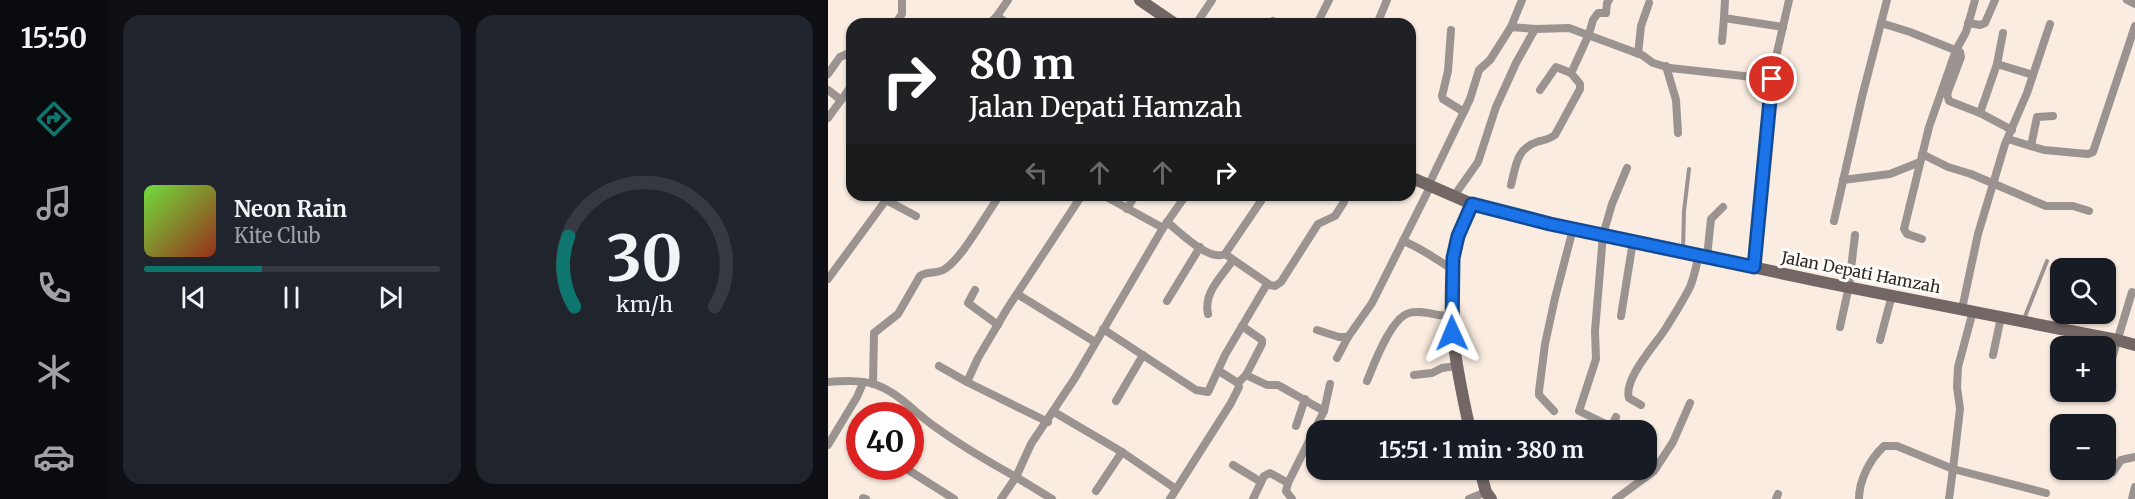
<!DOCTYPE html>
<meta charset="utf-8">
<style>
body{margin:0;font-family:Merriweather,serif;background:#20242c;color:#f1f3f6;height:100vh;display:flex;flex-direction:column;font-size:22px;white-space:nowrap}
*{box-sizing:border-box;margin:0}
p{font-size:20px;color:#9ea1a6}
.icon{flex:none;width:33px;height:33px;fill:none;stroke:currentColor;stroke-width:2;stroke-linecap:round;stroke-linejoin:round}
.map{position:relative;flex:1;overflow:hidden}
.panel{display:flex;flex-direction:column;gap:15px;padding:15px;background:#0d0f14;width:720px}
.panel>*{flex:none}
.banner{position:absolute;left:18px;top:18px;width:570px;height:183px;border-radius:18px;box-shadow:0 2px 4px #0004;background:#202124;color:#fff;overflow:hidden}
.fabs{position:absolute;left:1222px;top:258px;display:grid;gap:12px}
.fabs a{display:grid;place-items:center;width:66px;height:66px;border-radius:12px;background:#171b24;box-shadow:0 2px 4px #0004;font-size:30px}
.speed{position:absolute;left:18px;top:402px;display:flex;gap:12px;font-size:30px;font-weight:700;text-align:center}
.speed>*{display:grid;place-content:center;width:78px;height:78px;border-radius:50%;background:#171b24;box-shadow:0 2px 4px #0004;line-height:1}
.speed .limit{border:9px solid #d22;background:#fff;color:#111}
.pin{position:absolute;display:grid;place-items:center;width:51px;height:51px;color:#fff;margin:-26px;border:3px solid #fff;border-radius:50%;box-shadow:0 2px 6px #0007}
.me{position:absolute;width:66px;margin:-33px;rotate:359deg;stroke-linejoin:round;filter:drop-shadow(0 0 4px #0008)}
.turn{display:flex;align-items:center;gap:21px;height:126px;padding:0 24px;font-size:27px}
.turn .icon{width:78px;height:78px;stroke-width:2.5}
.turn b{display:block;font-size:42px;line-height:51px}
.lanes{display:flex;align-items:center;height:57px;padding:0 24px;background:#0003;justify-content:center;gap:30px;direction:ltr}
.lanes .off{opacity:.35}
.panel .widget{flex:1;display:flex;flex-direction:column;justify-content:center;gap:9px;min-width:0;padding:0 21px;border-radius:18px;background:#20242c}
.panel .dial{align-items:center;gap:0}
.dial svg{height:156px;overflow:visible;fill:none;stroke:#363941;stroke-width:7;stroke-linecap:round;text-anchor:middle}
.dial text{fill:#f1f3f6;stroke:none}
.song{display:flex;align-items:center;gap:18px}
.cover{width:72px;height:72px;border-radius:9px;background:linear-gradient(135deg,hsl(100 70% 55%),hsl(10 70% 35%))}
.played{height:6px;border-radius:3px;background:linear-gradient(90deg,#0f766e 40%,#363941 40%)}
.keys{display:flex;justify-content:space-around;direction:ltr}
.panel .tiles{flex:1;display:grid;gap:15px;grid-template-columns:repeat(2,1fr)}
.trip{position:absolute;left:478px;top:420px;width:351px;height:60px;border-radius:18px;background:#171b24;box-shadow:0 2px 4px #0004;font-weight:700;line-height:60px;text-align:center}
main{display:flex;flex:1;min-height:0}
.tabs{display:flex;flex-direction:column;width:108px;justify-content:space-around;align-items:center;background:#090b0e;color:#9ea1a6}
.tabs .icon{width:42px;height:42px}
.tabs .current{color:#0f766e}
.tabs b{font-size:27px;color:#f1f3f6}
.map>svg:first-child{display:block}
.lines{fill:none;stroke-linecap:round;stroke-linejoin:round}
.lane{stroke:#9b9390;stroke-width:4}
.street{stroke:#9b9390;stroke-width:8}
.secondary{stroke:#726764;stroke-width:12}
.route-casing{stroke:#114b97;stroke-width:15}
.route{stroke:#1a73e8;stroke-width:10}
.labels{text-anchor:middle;stroke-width:6;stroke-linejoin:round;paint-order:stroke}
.street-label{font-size:16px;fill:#2e2924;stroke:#fefcf9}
</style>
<main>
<nav class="tabs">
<b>15:50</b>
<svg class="icon current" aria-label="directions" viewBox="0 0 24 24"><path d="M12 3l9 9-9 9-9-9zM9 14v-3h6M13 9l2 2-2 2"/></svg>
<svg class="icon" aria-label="music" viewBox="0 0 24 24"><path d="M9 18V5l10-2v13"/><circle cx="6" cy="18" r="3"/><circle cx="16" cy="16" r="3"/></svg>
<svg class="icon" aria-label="phone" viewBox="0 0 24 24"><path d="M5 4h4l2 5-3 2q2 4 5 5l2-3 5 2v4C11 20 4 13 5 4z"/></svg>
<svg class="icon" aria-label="climate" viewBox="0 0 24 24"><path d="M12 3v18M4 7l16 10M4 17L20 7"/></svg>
<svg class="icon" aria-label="car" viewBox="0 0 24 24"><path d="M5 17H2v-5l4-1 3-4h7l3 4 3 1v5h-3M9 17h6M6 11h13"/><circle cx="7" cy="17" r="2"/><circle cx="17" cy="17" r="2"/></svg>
</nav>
<section class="panel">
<div class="tiles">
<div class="widget">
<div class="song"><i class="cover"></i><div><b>Neon Rain</b><p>Kite Club</p></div></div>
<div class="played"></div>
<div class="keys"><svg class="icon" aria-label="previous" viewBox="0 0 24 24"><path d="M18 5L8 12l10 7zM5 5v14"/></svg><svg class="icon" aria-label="pause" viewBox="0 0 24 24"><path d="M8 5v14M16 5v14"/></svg><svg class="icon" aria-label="next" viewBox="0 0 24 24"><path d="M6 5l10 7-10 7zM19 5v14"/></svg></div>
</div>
<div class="widget dial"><svg viewBox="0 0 100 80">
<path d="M14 69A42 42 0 1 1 86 69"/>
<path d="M14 69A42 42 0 0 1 11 33" stroke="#0f766e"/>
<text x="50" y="56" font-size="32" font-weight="700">30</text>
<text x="50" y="72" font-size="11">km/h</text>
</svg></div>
</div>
</section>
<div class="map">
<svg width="1307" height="499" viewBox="0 0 1307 499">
<rect width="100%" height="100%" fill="#faece0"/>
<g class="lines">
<g class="lane">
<path d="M 855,251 L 856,211 L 861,169"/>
<path d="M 1196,319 L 1219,261"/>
</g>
<g class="street">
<path d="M 694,0 L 683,27 L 707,29 L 741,28 L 814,55 L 825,63 L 842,68 L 943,79"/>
<path d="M 897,0 L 896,18 L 955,27"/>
<path d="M 1299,0 L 1307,4"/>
<path d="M 169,16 L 180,24"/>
<path d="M 1053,23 L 1082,32 L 1132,52 L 1133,57 L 1119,94 L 1121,101 L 1152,113 L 1184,130"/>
<path d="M 1140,23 L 1152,25 L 1157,23 L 1167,0"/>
<path d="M 67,24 L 74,14 L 74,0"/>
<path d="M 161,24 L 169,16 L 180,0"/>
<path d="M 368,24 L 384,0"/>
<path d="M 443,24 L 445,21"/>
<path d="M 489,24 L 501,0"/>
<path d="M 549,24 L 559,0"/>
<path d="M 623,30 L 620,71 L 614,96 L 615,99 L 636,112"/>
<path d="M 894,41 L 896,18"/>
<path d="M 810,54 L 813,26 L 821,3"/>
<path d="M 1169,64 L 1175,33"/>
<path d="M 838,66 L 848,100 L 850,133"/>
<path d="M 0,74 L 12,57 L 19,54 L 24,56"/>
<path d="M 0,90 L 13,100"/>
<path d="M 712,90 L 728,67 L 743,73"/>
<path d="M 1152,113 L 1169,64 L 1205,75"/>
<path d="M 0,118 L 24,85"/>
<path d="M 1180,139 L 1216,150 L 1260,154 L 1265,152 L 1307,26"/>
<path d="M 1203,146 L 1209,117 L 1225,116"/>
<path d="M 1094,154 L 1120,167 L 1143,174 L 1218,206 L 1245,206 L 1261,211"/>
<path d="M 1015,180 L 1062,174 L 1092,162"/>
<path d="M 601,184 L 642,99 L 651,70 L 662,60 L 683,27"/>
<path d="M 683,185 C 688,166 688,149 709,142 C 716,140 722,139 727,135 L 752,89 L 752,84 L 743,73 L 745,69 L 761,34 L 765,20 L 770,13 L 778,13 L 779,3 L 781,0"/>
<path d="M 275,195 L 335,228"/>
<path d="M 626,196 L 650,162 L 668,107 L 688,63 L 707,29"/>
<path d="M 299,209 L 307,195"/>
<path d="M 1006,221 L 1034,97 L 1059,0"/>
<path d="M 339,222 C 352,232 381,262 397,254 L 442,285 L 447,286 L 453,282 L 490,224 L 507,216 L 516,202"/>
<path d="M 1094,239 L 1079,234 L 1076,229 L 1101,127 L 1128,50 L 1138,32 L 1147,0"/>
<path d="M 575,241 L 603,185"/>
<path d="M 397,254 L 433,201"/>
<path d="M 879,257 L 883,219 L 895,207"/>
<path d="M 926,267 L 943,79 L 961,0"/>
<path d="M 0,279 L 58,200 L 88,216"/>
<path d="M 147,290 L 140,303 L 170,325"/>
<path d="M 189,294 L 267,342"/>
<path d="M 339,301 L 372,247"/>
<path d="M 1134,309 L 1150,234 L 1177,144 L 1199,93 L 1222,24"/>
<path d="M 380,314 C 375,293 394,276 405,260"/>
<path d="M 793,316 L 805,241"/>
<path d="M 1012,327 L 1021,286 L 1027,235"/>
<path d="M 275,329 L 368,390 L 380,392 L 397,355 L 439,284"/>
<path d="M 489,330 L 511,337 L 520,337"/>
<path d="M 1052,340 L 1064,295"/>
<path d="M 1255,346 L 1257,334"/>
<path d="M 1165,355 L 1173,317"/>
<path d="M 509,358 L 520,337 L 544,303 L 575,241 C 594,248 607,259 624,269"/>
<path d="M 111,366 L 139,382"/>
<path d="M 391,371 L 410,383"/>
<path d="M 418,375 L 439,385 L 450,385 L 496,411 L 502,384"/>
<path d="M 586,375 L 604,373 L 614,368 L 629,366"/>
<path d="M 1278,378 L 1304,292"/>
<path d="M 539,381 C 546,364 563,318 581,313 C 594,309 610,317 624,316"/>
<path d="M 0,382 C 15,381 31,380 46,384 C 70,392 86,412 106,426 C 132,445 159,461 188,477 L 203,444 L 247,378 L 335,228 L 358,195"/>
<path d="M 45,384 L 46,333 L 70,314 L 92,276 C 99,271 107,274 115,270 C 133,261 158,214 172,195"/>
<path d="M 1275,395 L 1276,392"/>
<path d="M 288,401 L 315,355"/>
<path d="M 813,405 L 801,398 C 795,379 828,344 838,328 C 846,315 855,301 862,287 C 866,278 868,266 871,255"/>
<path d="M 726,411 L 711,395 L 711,391 L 717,344 L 727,298 L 745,229"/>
<path d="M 226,412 L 294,452"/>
<path d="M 788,417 L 785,423 L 780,425 L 751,411 L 768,359 L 767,331 L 775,235 L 784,204 L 799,168"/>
<path d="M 220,422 L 139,382 L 150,358 L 179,309 L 254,195"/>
<path d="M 468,426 L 477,399"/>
<path d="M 0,445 L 29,397 L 35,383"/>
<path d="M 405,465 L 433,482"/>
<path d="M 74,466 L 126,499"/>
<path d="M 1285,472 L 1293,460 L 1307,457"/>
<path d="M 460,483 L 496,411"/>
<path d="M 268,491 L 294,452 L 348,489"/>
<path d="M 35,498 L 38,499"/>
<path d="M 173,499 L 188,477 L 224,499"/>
<path d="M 342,499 L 403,403 L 411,387 L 410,383 L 418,375 L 434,344 L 434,340 L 414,326"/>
<path d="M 425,499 L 436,476 L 442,473 L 460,483 L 458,491 L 464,499"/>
<path d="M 641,499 L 658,492"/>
<path d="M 788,499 L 826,471 L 845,442 L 862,403"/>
<path d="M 948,499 L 950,494"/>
<path d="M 1031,499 C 1031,480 1042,459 1056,446 L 1069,446 L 1125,469 L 1132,409 L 1129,387 L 1130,367 L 1145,311"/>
<path d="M 1121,499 L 1125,469 L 1218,493"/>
<path d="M 1304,499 L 1307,487"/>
</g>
<g class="secondary">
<path d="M 312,0 L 347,24"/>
<path d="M 582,177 L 644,204 L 722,224 L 1004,284 L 1289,340 L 1307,345"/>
<path d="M 642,430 C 629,372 613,297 630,238 C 633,226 639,215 644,204"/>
<path d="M 652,470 L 658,492 L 663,499"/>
</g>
</g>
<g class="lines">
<g class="route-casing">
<path id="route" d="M 624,333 L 625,258 L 630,236 L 644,204 L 722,224 L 926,267 L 944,79"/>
</g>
<use href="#route" class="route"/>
</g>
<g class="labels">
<g class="street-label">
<text transform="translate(1033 272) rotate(11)" y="6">Jalan Depati Hamzah</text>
</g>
</g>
</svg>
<div class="fabs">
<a><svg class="icon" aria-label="search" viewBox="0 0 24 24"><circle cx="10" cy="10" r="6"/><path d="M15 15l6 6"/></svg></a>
<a>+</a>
<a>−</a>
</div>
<div class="speed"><div class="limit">40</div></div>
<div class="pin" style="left:944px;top:79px;background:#d93025"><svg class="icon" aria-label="arrive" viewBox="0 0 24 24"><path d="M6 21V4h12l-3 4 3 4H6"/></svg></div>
<svg class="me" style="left:624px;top:333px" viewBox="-20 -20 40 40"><path d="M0-17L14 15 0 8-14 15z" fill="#1a73e8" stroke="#fff" stroke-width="4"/></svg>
<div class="trip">15:51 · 1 min · 380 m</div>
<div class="banner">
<div class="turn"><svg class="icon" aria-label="right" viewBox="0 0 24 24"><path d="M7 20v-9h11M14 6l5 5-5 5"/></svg><div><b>80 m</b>Jalan Depati Hamzah</div></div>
<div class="lanes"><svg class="icon off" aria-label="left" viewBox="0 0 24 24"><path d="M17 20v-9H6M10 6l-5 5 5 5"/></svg><svg class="icon off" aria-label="ahead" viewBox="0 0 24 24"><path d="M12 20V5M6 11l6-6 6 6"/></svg><svg class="icon off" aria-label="ahead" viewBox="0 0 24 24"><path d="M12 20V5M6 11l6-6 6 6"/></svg><svg class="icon" aria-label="right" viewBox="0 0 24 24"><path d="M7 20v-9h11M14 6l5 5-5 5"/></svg></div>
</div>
</div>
</main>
